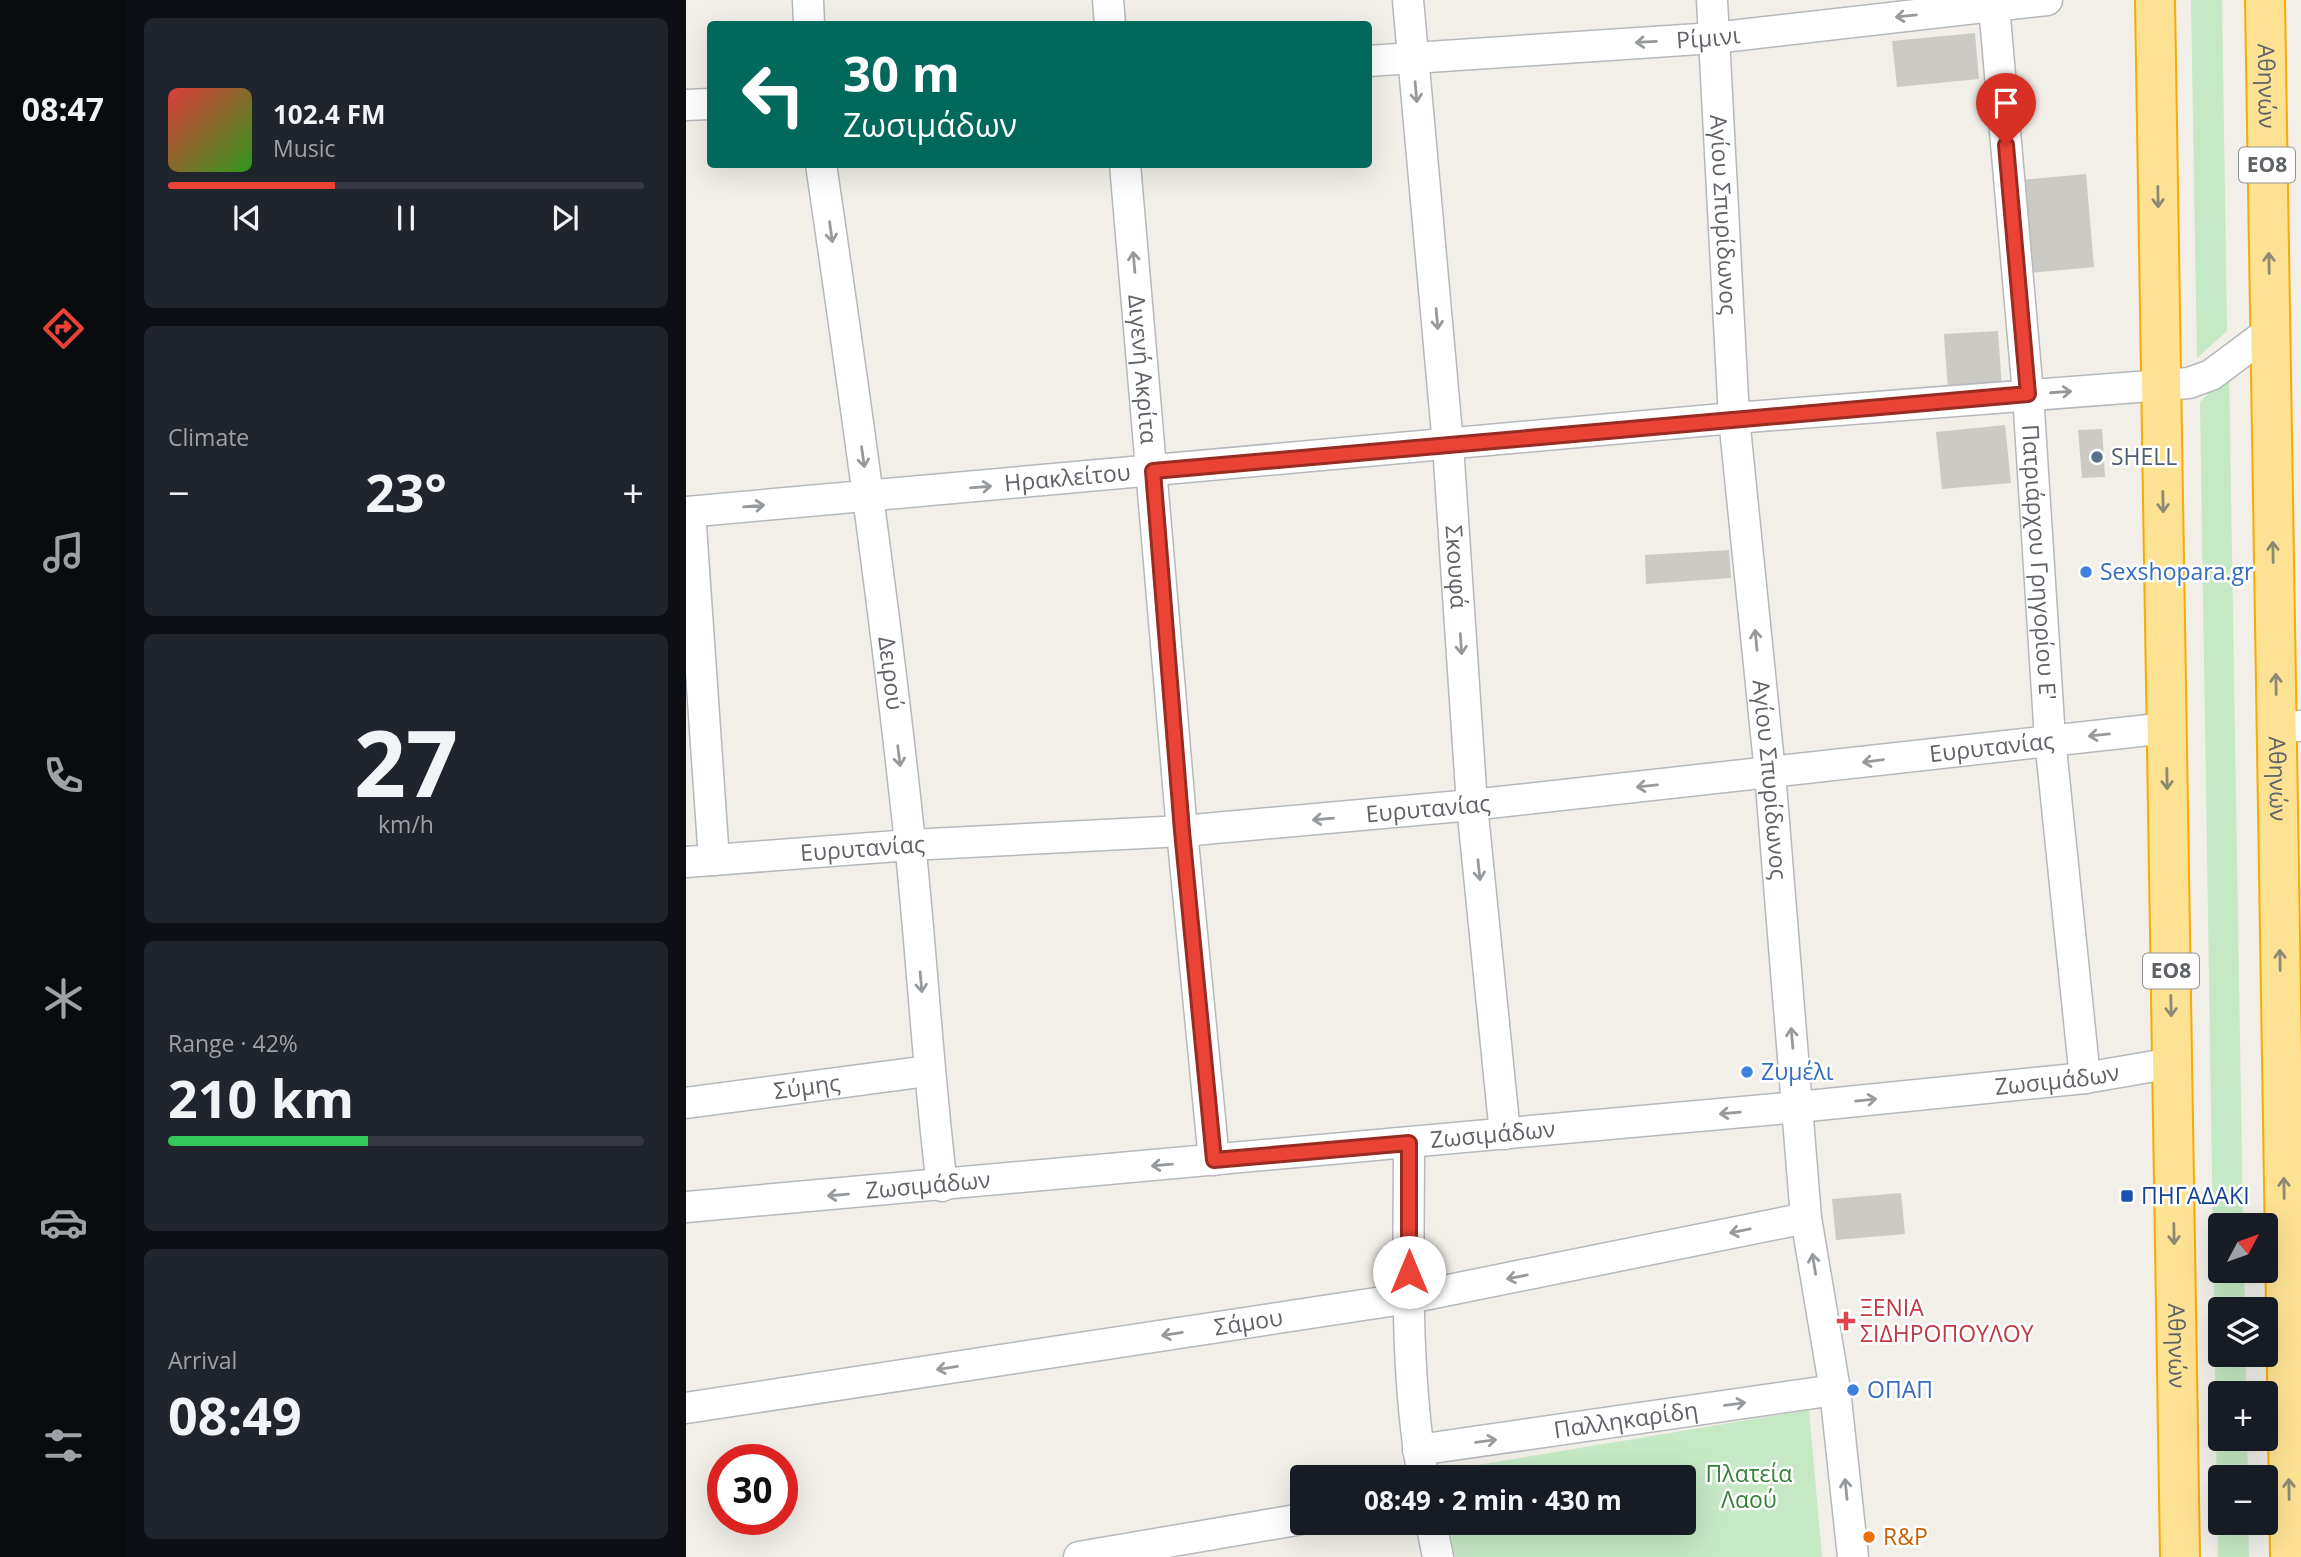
<!DOCTYPE html>
<meta charset="utf-8">
<style>
body{margin:0;font-family:"Open Sans",sans-serif;background:#20242c;color:#f1f3f6;height:100vh;display:flex;flex-direction:column;font-size:26px;white-space:nowrap}
*{box-sizing:border-box;margin:0}
p{font-size:23px;color:#9ea1a6}
.icon{flex:none;width:38px;height:38px;fill:none;stroke:currentColor;stroke-width:2;stroke-linecap:round;stroke-linejoin:round}
.map{position:relative;flex:1;overflow:hidden}
.drawer{display:flex;flex-direction:column;gap:18px;padding:18px;background:#0d0f14;width:560px}
.drawer>*{flex:none}
.hud{position:absolute;left:21px;top:21px;width:665px;height:147px;border-radius:7px;box-shadow:0 7px 28px #0002;background:#00695c;color:#fff;overflow:hidden}
.needle{width:46px;rotate:49deg}
.controls{position:absolute;left:1522px;top:1213px;display:grid;gap:14px}
.controls a{display:grid;place-items:center;width:70px;height:70px;border-radius:7px;background:#171b24;box-shadow:0 7px 28px #0002;font-size:35px}
.speed{position:absolute;left:21px;top:1444px;display:flex;gap:14px;font-size:35px;font-weight:700;text-align:center}
.speed>*{display:grid;place-content:center;width:91px;height:91px;border-radius:50%;background:#171b24;box-shadow:0 7px 28px #0002;line-height:1}
.speed .limit{border:10px solid #d22;background:#fff;color:#111}
.pin{position:absolute;display:grid;place-items:center;width:60px;height:60px;color:#fff;margin:-72px -30px;border-radius:50% 50% 50% 0;rotate:-45deg;box-shadow:0 0 7px #0007}
.pin .icon{rotate:45deg}
.me{position:absolute;width:77px;margin:-38px;rotate:0deg;stroke-linejoin:round;filter:drop-shadow(0 0 5px #0008)}
.turn{display:flex;align-items:center;gap:24px;height:147px;padding:0 21px;font-size:32px}
.turn .icon{width:91px;height:91px;stroke-width:2.5}
.turn b{display:block;font-size:49px;line-height:60px}
.big{font-size:52px;font-weight:700;line-height:1.1}
.drawer .widget{flex:1;display:flex;flex-direction:column;justify-content:center;gap:10px;min-width:0;padding:0 24px;border-radius:10px;background:#20242c}
.drawer .dial{align-items:center;gap:0}
.dial b{font-size:91px;line-height:1}
.song{display:flex;align-items:center;gap:21px}
.cover{width:84px;height:84px;border-radius:10px;background:linear-gradient(135deg,hsl(0 70% 55%),hsl(110 70% 35%))}
.played{height:7px;border-radius:4px;background:linear-gradient(90deg,#ea4335 35%,#363941 35%)}
.keys{display:flex;justify-content:space-around;direction:ltr}
.heat{display:flex;justify-content:space-between;align-items:center;font-size:38px;direction:ltr}
.charge{height:10px;border-radius:5px;background:linear-gradient(90deg,#34c759 42%,#363941 0)}
.trip{position:absolute;left:604px;top:1465px;width:406px;height:70px;border-radius:7px;background:#171b24;box-shadow:0 7px 28px #0002;font-weight:700;line-height:70px;text-align:center}
main{display:flex;flex:1;min-height:0}
.dock{display:flex;flex-direction:column;width:126px;justify-content:space-around;align-items:center;background:#090b0e;color:#9ea1a6}
.dock .icon{width:49px;height:49px}
.dock .current{color:#ea4335}
.dock b{font-size:32px;color:#f1f3f6}
.map>svg:first-child{display:block}
.green{fill:#c5e8c5}
.building{fill:#cccac5}
.lines{fill:none;stroke-linecap:round;stroke-linejoin:round}
.street-casing{stroke:#b5b8bc;stroke-width:33}
.highway-casing{stroke:#f9ab00;stroke-width:42}
.street{stroke:#fff;stroke-width:30}
.highway{stroke:#fde293;stroke-width:38}
.oneway{stroke:#979a9d}
.oneway2{stroke:#8e8975}
.route-casing{stroke:#982c22;stroke-width:18}
.route{stroke:#ea4335;stroke-width:12}
.service-dot{fill:#5c6f8a;stroke:#fff;stroke-width:2.5}
.shop-dot{fill:#3f7fe0;stroke:#fff;stroke-width:2.5}
.transit-dot{fill:#1a4fb4;stroke:#fff;stroke-width:2.5}
.health-dot{fill:#e0444e;stroke:#fff;stroke-width:2.5}
.food-dot{fill:#e8710a;stroke:#fff;stroke-width:2.5}
.labels{text-anchor:middle;stroke-width:5;stroke-linejoin:round;paint-order:stroke}
.shield{fill:#fff;stroke:#8f9295;stroke-width:2}
.shield-label{font-size:21px;font-weight:bold;fill:#5f6368}
.street-label{font-size:23px;fill:#5f6368;stroke:#fff}
.service-label{font-size:23px;fill:#4e5e75;stroke:#fff;text-anchor:start}
.shop-label{font-size:23px;fill:#366cbe;stroke:#fff;text-anchor:start}
.transit-label{font-size:23px;fill:#164399;stroke:#fff;text-anchor:start}
.health-label{font-size:23px;fill:#be3a42;stroke:#fff;text-anchor:start}
.park-label{font-size:23px;fill:#348238;stroke:#fff}
.food-label{font-size:23px;fill:#c56008;stroke:#fff;text-anchor:start}
</style>
<main>
<nav class="dock">
<b>08:47</b>
<svg class="icon current" aria-label="directions" viewBox="0 0 24 24"><path d="M12 3l9 9-9 9-9-9zM9 14v-3h6M13 9l2 2-2 2"/></svg>
<svg class="icon" aria-label="music" viewBox="0 0 24 24"><path d="M9 18V5l10-2v13"/><circle cx="6" cy="18" r="3"/><circle cx="16" cy="16" r="3"/></svg>
<svg class="icon" aria-label="phone" viewBox="0 0 24 24"><path d="M5 4h4l2 5-3 2q2 4 5 5l2-3 5 2v4C11 20 4 13 5 4z"/></svg>
<svg class="icon" aria-label="climate" viewBox="0 0 24 24"><path d="M12 3v18M4 7l16 10M4 17L20 7"/></svg>
<svg class="icon" aria-label="car" viewBox="0 0 24 24"><path d="M5 17H2v-5l4-1 3-4h7l3 4 3 1v5h-3M9 17h6M6 11h13"/><circle cx="7" cy="17" r="2"/><circle cx="17" cy="17" r="2"/></svg>
<svg class="icon" aria-label="filters" viewBox="0 0 24 24"><path d="M4 7h16M4 17h16"/><circle cx="9" cy="7" r="2"/><circle cx="15" cy="17" r="2"/></svg>
</nav>
<section class="drawer">
<div class="widget">
<div class="song"><i class="cover"></i><div><b>102.4 FM</b><p>Music</p></div></div>
<div class="played"></div>
<div class="keys"><svg class="icon" aria-label="previous" viewBox="0 0 24 24"><path d="M18 5L8 12l10 7zM5 5v14"/></svg><svg class="icon" aria-label="pause" viewBox="0 0 24 24"><path d="M8 5v14M16 5v14"/></svg><svg class="icon" aria-label="next" viewBox="0 0 24 24"><path d="M6 5l10 7-10 7zM19 5v14"/></svg></div>
</div>
<div class="widget"><p>Climate</p>
<div class="heat"><a>−</a><b class="big">23°</b><a>+</a></div>
</div>
<div class="widget dial"><b>27</b><p>km/h</p></div>
<div class="widget"><p>Range · 42%</p><b class="big">210 km</b><div class="charge"></div></div>
<div class="widget"><p>Arrival</p><b class="big">08:49</b></div>
</section>
<div class="map">
<svg width="1615" height="1557" viewBox="0 0 1615 1557">
<rect width="100%" height="100%" fill="#f1efe8"/>
<g class="green">
<path d="M 1505,0 L 1536,0 L 1541,331 L 1511,358 Z"/>
<path d="M 1543,373 L 1557,1225 L 1535,1225 L 1535,1270 L 1558,1271 L 1559,1309 L 1535,1309 L 1535,1354 L 1560,1355 L 1560,1393 L 1535,1393 L 1535,1438 L 1561,1439 L 1562,1477 L 1535,1477 L 1535,1522 L 1562,1523 L 1563,1557 L 1532,1557 L 1514,402 Z"/>
<path d="M 1123,1410 L 1136,1557 L 769,1557 L 763,1523 L 998,1522 L 998,1477 L 756,1477 L 755,1471 Z"/>
</g>
<g class="building">
<path d="M 1289,33 L 1293,79 L 1211,87 L 1206,41 Z"/>
<path d="M 1400,174 L 1408,267 L 1343,273 L 1334,180 Z"/>
<path d="M 1312,331 L 1316,389 L 1262,392 L 1258,334 Z"/>
<path d="M 1319,425 L 1325,483 L 1256,489 L 1250,432 Z"/>
<path d="M 1416,429 L 1419,477 L 1396,478 L 1392,430 Z"/>
<path d="M 1043,550 L 1045,578 L 960,584 L 959,555 Z"/>
<path d="M 1215,1193 L 1219,1234 L 1150,1240 L 1146,1199 Z"/>
</g>
<g class="lines">
<g class="street-casing">
<g id="street">
<path d="M 122,0 L 123,24"/>
<path d="M 422,0 L 424,24"/>
<path id="s1" d="M 722,0 L 762,445 L 786,805 L 819,1134"/>
<path id="s2" d="M 1026,0 L 1048,418 L 1084,773 L 1120,1218 L 1149,1390 L 1167,1557"/>
<path id="s3" d="M 1308,6 L 1342,394 L 1364,739 L 1399,1078"/>
<path id="s4" d="M 682,61 L 1028,38 L 1361,0"/>
<path d="M 0,105 L 24,104"/>
<path id="s5" d="M 135,164 C 168,390 200,616 224,843 C 236,957 242,1072 256,1186"/>
<path id="s6" d="M 439,164 L 496,831 L 528,1160"/>
<path id="s7" d="M 0,512 L 1048,418 L 1503,383 L 1525,375 L 1584,331"/>
<path d="M 4,512 L 28,860"/>
<path d="M 1590,727 L 1615,726"/>
<path id="s8" d="M 0,862 L 224,845 L 496,831 L 786,805 L 1481,728"/>
<path id="s9" d="M 0,1103 L 242,1071"/>
<path d="M 723,1143 C 723,1253 718,1368 737,1477"/>
<path id="s10" d="M 0,1207 L 1112,1107 L 1399,1078 L 1486,1063"/>
<path id="s11" d="M 0,1408 L 723,1298 L 1120,1218"/>
<path id="s12" d="M 732,1450 L 1149,1390"/>
<path d="M 745,1522 L 752,1557"/>
<path d="M 393,1557 L 616,1519"/>
</g>
</g>
<g class="highway-casing">
<g id="highway">
<path id="s13" d="M 1469,0 L 1494,1557"/>
<path id="s14" d="M 1579,0 L 1604,1557"/>
</g>
</g>
<use href="#street" class="street"/>
<use href="#highway" class="highway"/>
</g>
<defs><path id="oneway-shaft" d="M-6 0H5M1.5-3L5.5 0L1.5 3" fill="none" stroke-width="1.6" stroke-linecap="round" stroke-linejoin="round" transform="scale(1.75)"/></defs>
<g class="oneway">
<use href="#oneway-shaft" transform="translate(1220 16) rotate(174)"/>
<use href="#oneway-shaft" transform="translate(960 42) rotate(177)"/>
<use href="#oneway-shaft" transform="translate(730 92) rotate(85)"/>
<use href="#oneway-shaft" transform="translate(145 232) rotate(82)"/>
<use href="#oneway-shaft" transform="translate(448 262) rotate(-95)"/>
<use href="#oneway-shaft" transform="translate(751 319) rotate(85)"/>
<use href="#oneway-shaft" transform="translate(1375 392) rotate(-4)"/>
<use href="#oneway-shaft" transform="translate(177 457) rotate(82)"/>
<use href="#oneway-shaft" transform="translate(295 487) rotate(-5)"/>
<use href="#oneway-shaft" transform="translate(68 506) rotate(-5)"/>
<use href="#oneway-shaft" transform="translate(1070 640) rotate(-96)"/>
<use href="#oneway-shaft" transform="translate(775 644) rotate(86)"/>
<use href="#oneway-shaft" transform="translate(1413 735) rotate(174)"/>
<use href="#oneway-shaft" transform="translate(213 756) rotate(83)"/>
<use href="#oneway-shaft" transform="translate(1187 761) rotate(173)"/>
<use href="#oneway-shaft" transform="translate(961 786) rotate(174)"/>
<use href="#oneway-shaft" transform="translate(637 819) rotate(175)"/>
<use href="#oneway-shaft" transform="translate(793 870) rotate(84)"/>
<use href="#oneway-shaft" transform="translate(235 982) rotate(85)"/>
<use href="#oneway-shaft" transform="translate(1106 1038) rotate(-95)"/>
<use href="#oneway-shaft" transform="translate(1180 1100) rotate(-6)"/>
<use href="#oneway-shaft" transform="translate(1044 1113) rotate(175)"/>
<use href="#oneway-shaft" transform="translate(476 1165) rotate(175)"/>
<use href="#oneway-shaft" transform="translate(152 1195) rotate(175)"/>
<use href="#oneway-shaft" transform="translate(1054 1231) rotate(169)"/>
<use href="#oneway-shaft" transform="translate(1128 1264) rotate(-99)"/>
<use href="#oneway-shaft" transform="translate(831 1277) rotate(169)"/>
<use href="#oneway-shaft" transform="translate(486 1334) rotate(171)"/>
<use href="#oneway-shaft" transform="translate(261 1368) rotate(171)"/>
<use href="#oneway-shaft" transform="translate(1049 1404) rotate(-8)"/>
<use href="#oneway-shaft" transform="translate(800 1441) rotate(-8)"/>
<use href="#oneway-shaft" transform="translate(1160 1489) rotate(-96)"/>
</g>
<g class="oneway2">
<use href="#oneway-shaft" transform="translate(1472 197) rotate(89)"/>
<use href="#oneway-shaft" transform="translate(1583 263) rotate(-91)"/>
<use href="#oneway-shaft" transform="translate(1477 502) rotate(89)"/>
<use href="#oneway-shaft" transform="translate(1587 552) rotate(-91)"/>
<use href="#oneway-shaft" transform="translate(1590 684) rotate(-91)"/>
<use href="#oneway-shaft" transform="translate(1481 779) rotate(89)"/>
<use href="#oneway-shaft" transform="translate(1594 960) rotate(-91)"/>
<use href="#oneway-shaft" transform="translate(1485 1006) rotate(89)"/>
<use href="#oneway-shaft" transform="translate(1598 1188) rotate(-91)"/>
<use href="#oneway-shaft" transform="translate(1488 1234) rotate(89)"/>
<use href="#oneway-shaft" transform="translate(1603 1489) rotate(-91)"/>
</g>
<g class="lines">
<g class="route-casing">
<path id="route" d="M 723,1272 L 723,1143 L 528,1160 L 496,831 L 467,471 L 1342,394 L 1320,145"/>
</g>
<use href="#route" class="route"/>
</g>
<circle class="service-dot" cx="1411" cy="457" r="7"/>
<g class="shop-dot">
<circle cx="1400" cy="572" r="7"/>
<circle cx="1061" cy="1072" r="7"/>
<circle cx="1167" cy="1390" r="7"/>
</g>
<rect class="transit-dot" x="1434" y="1189" width="14" height="14" rx="3.5"/>
<path class="health-dot" d="M1156.5 1310.5h7v7h7v7h-7v7h-7v-7h-7v-7h7z"/>
<circle class="food-dot" cx="1183" cy="1537" r="7"/>
<g class="labels">
<g class="shield">
<rect x="1553" y="147.5" width="56" height="35" rx="5"/>
<rect x="1457" y="953.5" width="56" height="35" rx="5"/>
</g>
<g class="shield-label">
<text x="1581" y="172">ΕΟ8</text>
<text x="1485" y="978">ΕΟ8</text>
</g>
<g class="street-label">
<text dy="8" stroke="none"><textPath href="#s4" startOffset="341">Ρίμινι</textPath></text>
<text dy="8" stroke="none"><textPath href="#s14" startOffset="86">Αθηνών</textPath></text>
<text dy="8" stroke="none"><textPath href="#s2" startOffset="215">Αγίου Σπυρίδωνος</textPath></text>
<text dy="8" stroke="none"><textPath href="#s6" startOffset="206">Διγενή Ακρίτα</textPath></text>
<text dy="8" stroke="none"><textPath href="#s7" startOffset="383">Ηρακλείτου</textPath></text>
<text dy="8" stroke="none"><textPath href="#s3" startOffset="558">Πατριάρχου Γρηγορίου Ε'</textPath></text>
<text dy="8" stroke="none"><textPath href="#s1" startOffset="569">Σκουφά</textPath></text>
<text dy="8" stroke="none"><textPath href="#s5" startOffset="514">Δειρού</textPath></text>
<text dy="8" stroke="none"><textPath href="#s8" startOffset="1311">Ευρυτανίας</textPath></text>
<text dy="8" stroke="none"><textPath href="#s14" startOffset="779">Αθηνών</textPath></text>
<text dy="8" stroke="none"><textPath href="#s2" startOffset="782">Αγίου Σπυρίδωνος</textPath></text>
<text dy="8" stroke="none"><textPath href="#s8" startOffset="744">Ευρυτανίας</textPath></text>
<text dy="8" stroke="none"><textPath href="#s8" startOffset="177">Ευρυτανίας</textPath></text>
<text dy="8" stroke="none"><textPath href="#s10" startOffset="1377">Ζωσιμάδων</textPath></text>
<text dy="8" stroke="none"><textPath href="#s9" startOffset="122">Σύμης</textPath></text>
<text dy="8" stroke="none"><textPath href="#s10" startOffset="810">Ζωσιμάδων</textPath></text>
<text dy="8" stroke="none"><textPath href="#s10" startOffset="243">Ζωσιμάδων</textPath></text>
<text dy="8" stroke="none"><textPath href="#s11" startOffset="569">Σάμου</textPath></text>
<text dy="8" stroke="none"><textPath href="#s13" startOffset="1346">Αθηνών</textPath></text>
<text dy="8" stroke="none"><textPath href="#s12" startOffset="210">Παλληκαρίδη</textPath></text>
</g>
<g class="service-label">
<text x="1425" y="465">SHELL</text>
</g>
<g class="shop-label">
<text x="1414" y="580">Sexshopara.gr</text>
<text x="1075" y="1080">Ζυμέλι</text>
<text x="1181" y="1398">ΟΠΑΠ</text>
</g>
<g class="transit-label">
<text x="1455" y="1204">ΠΗΓΑΔΑΚΙ</text>
</g>
<g class="health-label">
<text x="1174" y="1316">ΞΕΝΙΑ<tspan x="1174" dy="26">ΣΙΔΗΡΟΠΟΥΛΟΥ</tspan></text>
</g>
<g class="park-label">
<text x="1063" y="1482">Πλατεία<tspan x="1063" dy="26">Λαού</tspan></text>
</g>
<g class="food-label">
<text x="1197" y="1545">R&amp;P</text>
</g>
</g>
</svg>
<div class="controls">
<a><svg class="needle" viewBox="-14 -14 28 28"><path d="M0-13l5 13h-10z" fill="#e53935"/><path d="M0 13l5-13h-10z" fill="#9ea1a6"/></svg></a>
<a><svg class="icon" aria-label="layers" viewBox="0 0 24 24"><path d="M12 4l9 5-9 5-9-5zM3 14l9 5 9-5"/></svg></a>
<a>+</a>
<a>−</a>
</div>
<div class="speed"><div class="limit">30</div></div>
<div class="pin" style="left:1320px;top:145px;background:#d93025"><svg class="icon" aria-label="arrive" viewBox="0 0 24 24"><path d="M6 21V4h12l-3 4 3 4H6"/></svg></div>
<svg class="me" style="left:723px;top:1272px" viewBox="-20 -20 40 40"><circle r="19" fill="#fff"/><path d="M0-13L10 11 0 6-10 11z" fill="#ea4335"/></svg>
<div class="trip">08:49 · 2 min · 430 m</div>
<div class="hud">
<div class="turn"><svg class="icon" aria-label="left" viewBox="0 0 24 24"><path d="M17 20v-9H6M10 6l-5 5 5 5"/></svg><div><b>30 m</b>Ζωσιμάδων</div></div>
</div>
</div>
</main>
